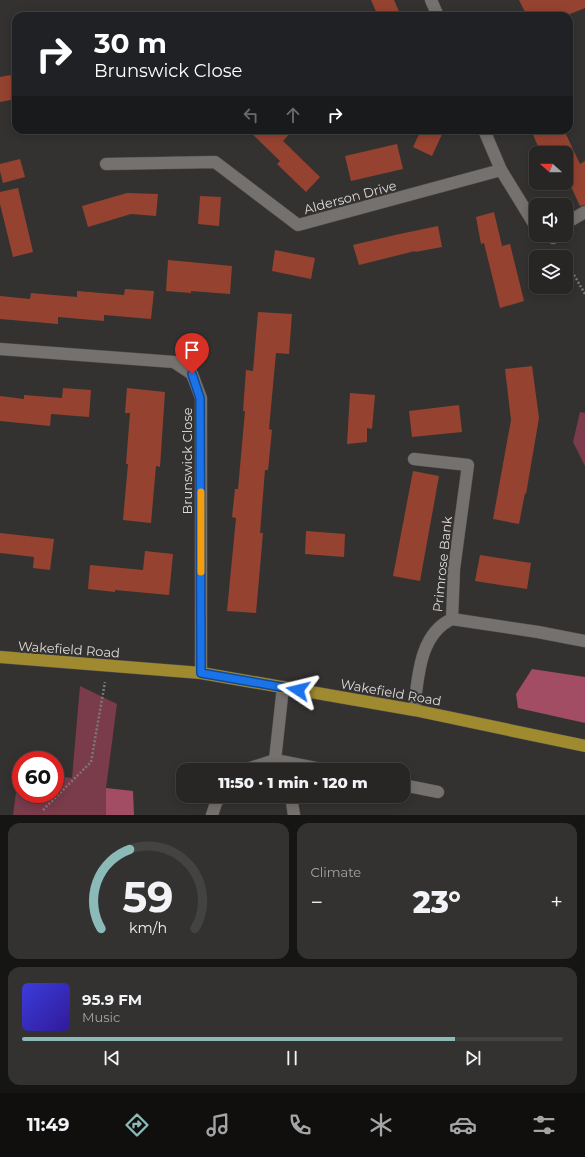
<!DOCTYPE html>
<meta charset="utf-8">
<style>
body{margin:0;font-family:Montserrat,sans-serif;background:#333231;color:#f1f3f6;height:100vh;display:flex;flex-direction:column;font-size:15px;white-space:nowrap}
*{box-sizing:border-box;margin:0}
p{font-size:13px;color:#a4a5a6}
.icon{flex:none;width:22px;height:22px;fill:none;stroke:currentColor;stroke-width:2;stroke-linecap:round;stroke-linejoin:round}
.map{position:relative;height:815px;overflow:hidden}
.sheet{display:flex;flex-direction:column;gap:8px;padding:8px;background:#151514;flex:1}
.sheet>*{flex:none}
.guide{position:absolute;left:12px;top:12px;width:561px;height:122px;border-radius:12px;box-shadow:0 2px 10px #0003,0 0 0 1px #434341;background:#202124;color:#fff;overflow:hidden}
.needle{width:26px;rotate:291deg}
.buttons{position:absolute;left:529px;top:146px;display:grid;gap:8px}
.buttons a{display:grid;place-items:center;width:44px;height:44px;border-radius:8px;background:#272624;box-shadow:0 2px 10px #0003,0 0 0 1px #434341;font-size:20px}
.speed{position:absolute;left:12px;top:751px;display:flex;gap:8px;font-size:20px;font-weight:700;text-align:center}
.speed>*{display:grid;place-content:center;width:52px;height:52px;border-radius:50%;background:#272624;box-shadow:0 2px 10px #0003,0 0 0 1px #434341;line-height:1}
.speed .limit{border:6px solid #d22;background:#fff;color:#111}
.pin{position:absolute;display:grid;place-items:center;width:34px;height:34px;color:#fff;margin:-41px -17px;border-radius:50% 50% 50% 0;rotate:-45deg;box-shadow:0 0 4px #0007}
.pin .icon{rotate:45deg}
.me{position:absolute;width:44px;margin:-22px;rotate:280deg;stroke-linejoin:round;filter:drop-shadow(0 0 3px #0008)}
.turn{display:flex;align-items:center;gap:14px;height:84px;padding:0 16px;font-size:18px}
.turn .icon{width:52px;height:52px;stroke-width:2.5}
.turn b{display:block;font-size:28px;line-height:34px}
.lanes{display:flex;align-items:center;height:38px;padding:0 16px;background:#0003;justify-content:center;gap:20px;direction:ltr}
.lanes .off{opacity:.35}
.big{font-size:30px;font-weight:800;line-height:1.1}
.sheet .tile{flex:1;display:flex;flex-direction:column;justify-content:center;gap:6px;min-width:0;padding:0 14px;border-radius:12px;background:#333231}
.sheet .dial{align-items:center;gap:0}
.dial svg{height:104px;overflow:visible;fill:none;stroke:#434341;stroke-width:7;stroke-linecap:round;text-anchor:middle}
.dial text{fill:#f1f3f6;stroke:none}
.song{display:flex;align-items:center;gap:12px}
.cover{width:48px;height:48px;border-radius:6px;background:linear-gradient(135deg,hsl(240 70% 55%),hsl(250 70% 35%))}
.played{height:4px;border-radius:2px;background:linear-gradient(90deg,#8bbbb9 80%,#434341 80%)}
.keys{display:flex;justify-content:space-around;direction:ltr}
.heat{display:flex;justify-content:space-between;align-items:center;font-size:22px;direction:ltr}
.sheet .tiles{flex:1;display:grid;gap:8px;grid-template-columns:1fr 1fr}
.tile:last-child{grid-column:span 2}
.trip{position:absolute;left:176px;top:763px;width:234px;height:40px;border-radius:12px;background:#272624;box-shadow:0 2px 10px #0003,0 0 0 1px #434341;font-weight:800;line-height:40px;text-align:center}
.tabs{display:flex;height:64px;justify-content:space-around;align-items:center;background:#100f0e;color:#a4a5a6}
.tabs .icon{width:28px;height:28px}
.tabs .current{color:#8bbbb9}
.tabs b{font-size:18px;color:#f1f3f6}
.map>svg:first-child{display:block}
.green{fill:#7a3b4b}
.forest{fill:#a24d63}
.building{fill:#954330}
.lines{fill:none;stroke-linecap:round;stroke-linejoin:round}
.minor-casing{stroke:#53504f;stroke-width:13}
.major-casing{stroke:#53504f;stroke-width:13}
.path{stroke:#7b7977;stroke-width:2.5;stroke-dasharray:2 2;stroke-linecap:butt}
.minor{stroke:#74716f;stroke-width:12}
.major{stroke:#9f8a2f;stroke-width:12}
.route-casing{stroke:#114b97;stroke-width:10}
.route{stroke:#1a73e8;stroke-width:7}
.slow{stroke:#f59e0b;stroke-width:7}
.labels{text-anchor:middle;stroke-width:4;stroke-linejoin:round;paint-order:stroke}
.street-label{font-size:13px;fill:#dfdddc;stroke:#343230}
</style>
<div class="map">
<svg width="585" height="815" viewBox="0 0 585 815">
<rect width="100%" height="100%" fill="#343230"/>
<g class="green">
<path d="M 580,412 L 585,413 L 585,466 L 573,442 Z"/>
<path d="M 80,686 L 117,704 L 106,788 L 106,815 L 13,815 L 19,770 L 21,770 L 21,794 L 55,794 L 55,776 L 72,778 Z"/>
</g>
<g class="forest">
<path d="M 532,669 L 585,677 L 585,723 L 518,708 L 516,694 Z"/>
<path d="M 106,788 L 133,791 L 134,815 L 106,815 Z"/>
</g>
<g class="building">
<path d="M 371,0 L 394,0 L 401,16 L 378,16 Z"/>
<path d="M 519,0 L 585,0 L 585,8 L 565,16 L 527,16 Z"/>
<path d="M 16,74 L 16,99 L 0,102 L 0,77 Z"/>
<path d="M 248,130 L 293,130 L 283,141 L 320,177 L 306,192 L 277,164 L 280,161 Z"/>
<path d="M 421,130 L 444,130 L 432,156 L 413,147 Z"/>
<path d="M 531,130 L 564,130 L 580,164 L 585,161 L 585,205 L 580,206 L 566,176 L 566,153 L 541,153 Z"/>
<path d="M 397,144 L 403,169 L 351,181 L 345,156 Z"/>
<path d="M 20,159 L 25,177 L 3,183 L 0,171 L 0,164 Z"/>
<path d="M 18,188 L 33,252 L 13,257 L 0,204 L 0,192 Z"/>
<path d="M 127,193 L 158,194 L 156,216 L 131,214 L 88,227 L 82,206 Z"/>
<path d="M 200,196 L 221,197 L 219,226 L 198,224 Z"/>
<path d="M 494,212 L 502,246 L 510,244 L 524,301 L 500,308 L 484,243 L 481,244 L 476,217 Z"/>
<path d="M 438,226 L 442,247 L 415,252 L 415,251 L 359,265 L 353,245 L 395,235 Z"/>
<path d="M 275,250 L 315,258 L 311,279 L 272,271 Z"/>
<path d="M 168,260 L 232,266 L 230,294 L 191,291 L 191,293 L 166,291 Z"/>
<path d="M 125,289 L 154,291 L 151,319 L 104,315 L 104,321 L 58,317 L 58,324 L 0,319 L 0,296 L 30,299 L 31,293 L 77,297 L 77,291 L 124,295 Z"/>
<path d="M 258,312 L 292,314 L 289,354 L 276,353 L 269,429 L 272,430 L 268,470 L 265,470 L 260,533 L 263,533 L 256,613 L 227,611 L 236,518 L 232,517 L 235,489 L 238,489 L 245,411 L 243,411 L 246,370 L 253,371 Z"/>
<path d="M 532,366 L 539,418 L 526,494 L 525,493 L 519,524 L 493,519 L 511,420 L 505,369 Z"/>
<path d="M 63,388 L 91,390 L 89,417 L 51,414 L 50,426 L 0,421 L 0,396 L 24,399 L 24,395 L 62,398 Z"/>
<path d="M 127,388 L 165,392 L 160,467 L 156,466 L 151,523 L 123,520 L 128,464 L 126,464 L 130,413 L 125,413 Z"/>
<path d="M 350,393 L 375,395 L 372,429 L 367,428 L 367,442 L 347,444 Z"/>
<path d="M 459,405 L 462,432 L 412,437 L 409,411 Z"/>
<path d="M 413,471 L 439,476 L 420,581 L 393,576 Z"/>
<path d="M 306,531 L 345,534 L 344,557 L 305,554 Z"/>
<path d="M 0,533 L 54,539 L 50,570 L 33,568 L 34,557 L 0,553 Z"/>
<path d="M 145,551 L 173,554 L 169,595 L 115,590 L 115,592 L 88,589 L 90,565 L 143,570 Z"/>
<path d="M 480,555 L 531,563 L 527,589 L 475,581 Z"/>
</g>
<g class="lines">
<g class="minor-casing">
<g id="minor">
<path d="M 431,0 L 438,16"/>
<path d="M 484,130 L 501,170 L 536,227"/>
<path d="M 106,164 L 215,162 L 298,225 L 501,170"/>
<path d="M 566,223 L 585,212"/>
<path d="M 550,235 L 553,238"/>
<path d="M 0,349 L 174,362 L 192,374 L 201,398 L 201,673"/>
<path d="M 414,459 L 468,465 L 454,569 L 452,619 C 419,634 418,678 414,710"/>
<path d="M 452,619 L 538,632 L 585,641"/>
<path d="M 244,770 L 275,760 L 326,770"/>
<path d="M 281,770 L 275,760 L 283,687"/>
<path d="M 403,785 L 438,792"/>
<path d="M 291,796 L 294,815"/>
<path d="M 212,815 L 216,803 L 221,796"/>
</g>
</g>
<g class="major-casing">
<path id="major" d="M 0,657 L 201,673 L 414,710 L 585,746"/>
</g>
<g class="path">
<path d="M 566,261 L 585,294"/>
<path d="M 43,810 L 91,762 L 105,682"/>
</g>
<use href="#minor" class="minor"/>
<use href="#major" class="major"/>
</g>
<g class="lines">
<g class="route-casing">
<path id="route" d="M 192,374 L 200,398 L 201,673 L 298,690"/>
</g>
<use href="#route" class="route"/>
<path class="slow" d="M 201,492 L 201,572"/>
</g>
<g class="labels">
<g class="street-label">
<text transform="translate(350 197) rotate(-15)" y="5">Alderson Drive</text>
<text transform="translate(187 461) rotate(-90)" y="5">Brunswick Close</text>
<text transform="translate(442 564) rotate(-84)" y="5">Primrose Bank</text>
<text transform="translate(69 649) rotate(4)" y="5">Wakefield Road</text>
<text transform="translate(391 692) rotate(10)" y="5">Wakefield Road</text>
</g>
</g>
</svg>
<div class="buttons">
<a><svg class="needle" viewBox="-14 -14 28 28"><path d="M0-13l5 13h-10z" fill="#e53935"/><path d="M0 13l5-13h-10z" fill="#a4a5a6"/></svg></a>
<a><svg class="icon" aria-label="sound" viewBox="0 0 24 24"><path d="M4 9h4l5-4v14l-5-4H4zM17 9q2 3 0 6"/></svg></a>
<a><svg class="icon" aria-label="layers" viewBox="0 0 24 24"><path d="M12 4l9 5-9 5-9-5zM3 14l9 5 9-5"/></svg></a>
</div>
<div class="speed"><div class="limit">60</div></div>
<div class="pin" style="left:192px;top:374px;background:#d93025"><svg class="icon" aria-label="arrive" viewBox="0 0 24 24"><path d="M6 21V4h12l-3 4 3 4H6"/></svg></div>
<svg class="me" style="left:298px;top:690px" viewBox="-20 -20 40 40"><path d="M0-17L14 15 0 8-14 15z" fill="#1a73e8" stroke="#fff" stroke-width="4"/></svg>
<div class="trip">11:50 · 1 min · 120 m</div>
<div class="guide">
<div class="turn"><svg class="icon" aria-label="right" viewBox="0 0 24 24"><path d="M7 20v-9h11M14 6l5 5-5 5"/></svg><div><b>30 m</b>Brunswick Close</div></div>
<div class="lanes"><svg class="icon off" aria-label="left" viewBox="0 0 24 24"><path d="M17 20v-9H6M10 6l-5 5 5 5"/></svg><svg class="icon off" aria-label="ahead" viewBox="0 0 24 24"><path d="M12 20V5M6 11l6-6 6 6"/></svg><svg class="icon" aria-label="right" viewBox="0 0 24 24"><path d="M7 20v-9h11M14 6l5 5-5 5"/></svg></div>
</div>
</div>
<section class="sheet">
<div class="tiles">
<div class="tile dial"><svg viewBox="0 0 100 80">
<path d="M14 69A42 42 0 1 1 86 69"/>
<path d="M14 69A42 42 0 0 1 36 8" stroke="#8bbbb9"/>
<text x="50" y="56" font-size="32" font-weight="700">59</text>
<text x="50" y="72" font-size="11">km/h</text>
</svg></div>
<div class="tile"><p>Climate</p>
<div class="heat"><a>−</a><b class="big">23°</b><a>+</a></div>
</div>
<div class="tile">
<div class="song"><i class="cover"></i><div><b>95.9 FM</b><p>Music</p></div></div>
<div class="played"></div>
<div class="keys"><svg class="icon" aria-label="previous" viewBox="0 0 24 24"><path d="M18 5L8 12l10 7zM5 5v14"/></svg><svg class="icon" aria-label="pause" viewBox="0 0 24 24"><path d="M8 5v14M16 5v14"/></svg><svg class="icon" aria-label="next" viewBox="0 0 24 24"><path d="M6 5l10 7-10 7zM19 5v14"/></svg></div>
</div>
</div>
</section>
<nav class="tabs">
<b>11:49</b>
<svg class="icon current" aria-label="directions" viewBox="0 0 24 24"><path d="M12 3l9 9-9 9-9-9zM9 14v-3h6M13 9l2 2-2 2"/></svg>
<svg class="icon" aria-label="music" viewBox="0 0 24 24"><path d="M9 18V5l10-2v13"/><circle cx="6" cy="18" r="3"/><circle cx="16" cy="16" r="3"/></svg>
<svg class="icon" aria-label="phone" viewBox="0 0 24 24"><path d="M5 4h4l2 5-3 2q2 4 5 5l2-3 5 2v4C11 20 4 13 5 4z"/></svg>
<svg class="icon" aria-label="climate" viewBox="0 0 24 24"><path d="M12 3v18M4 7l16 10M4 17L20 7"/></svg>
<svg class="icon" aria-label="car" viewBox="0 0 24 24"><path d="M5 17H2v-5l4-1 3-4h7l3 4 3 1v5h-3M9 17h6M6 11h13"/><circle cx="7" cy="17" r="2"/><circle cx="17" cy="17" r="2"/></svg>
<svg class="icon" aria-label="filters" viewBox="0 0 24 24"><path d="M4 7h16M4 17h16"/><circle cx="9" cy="7" r="2"/><circle cx="15" cy="17" r="2"/></svg>
</nav>
